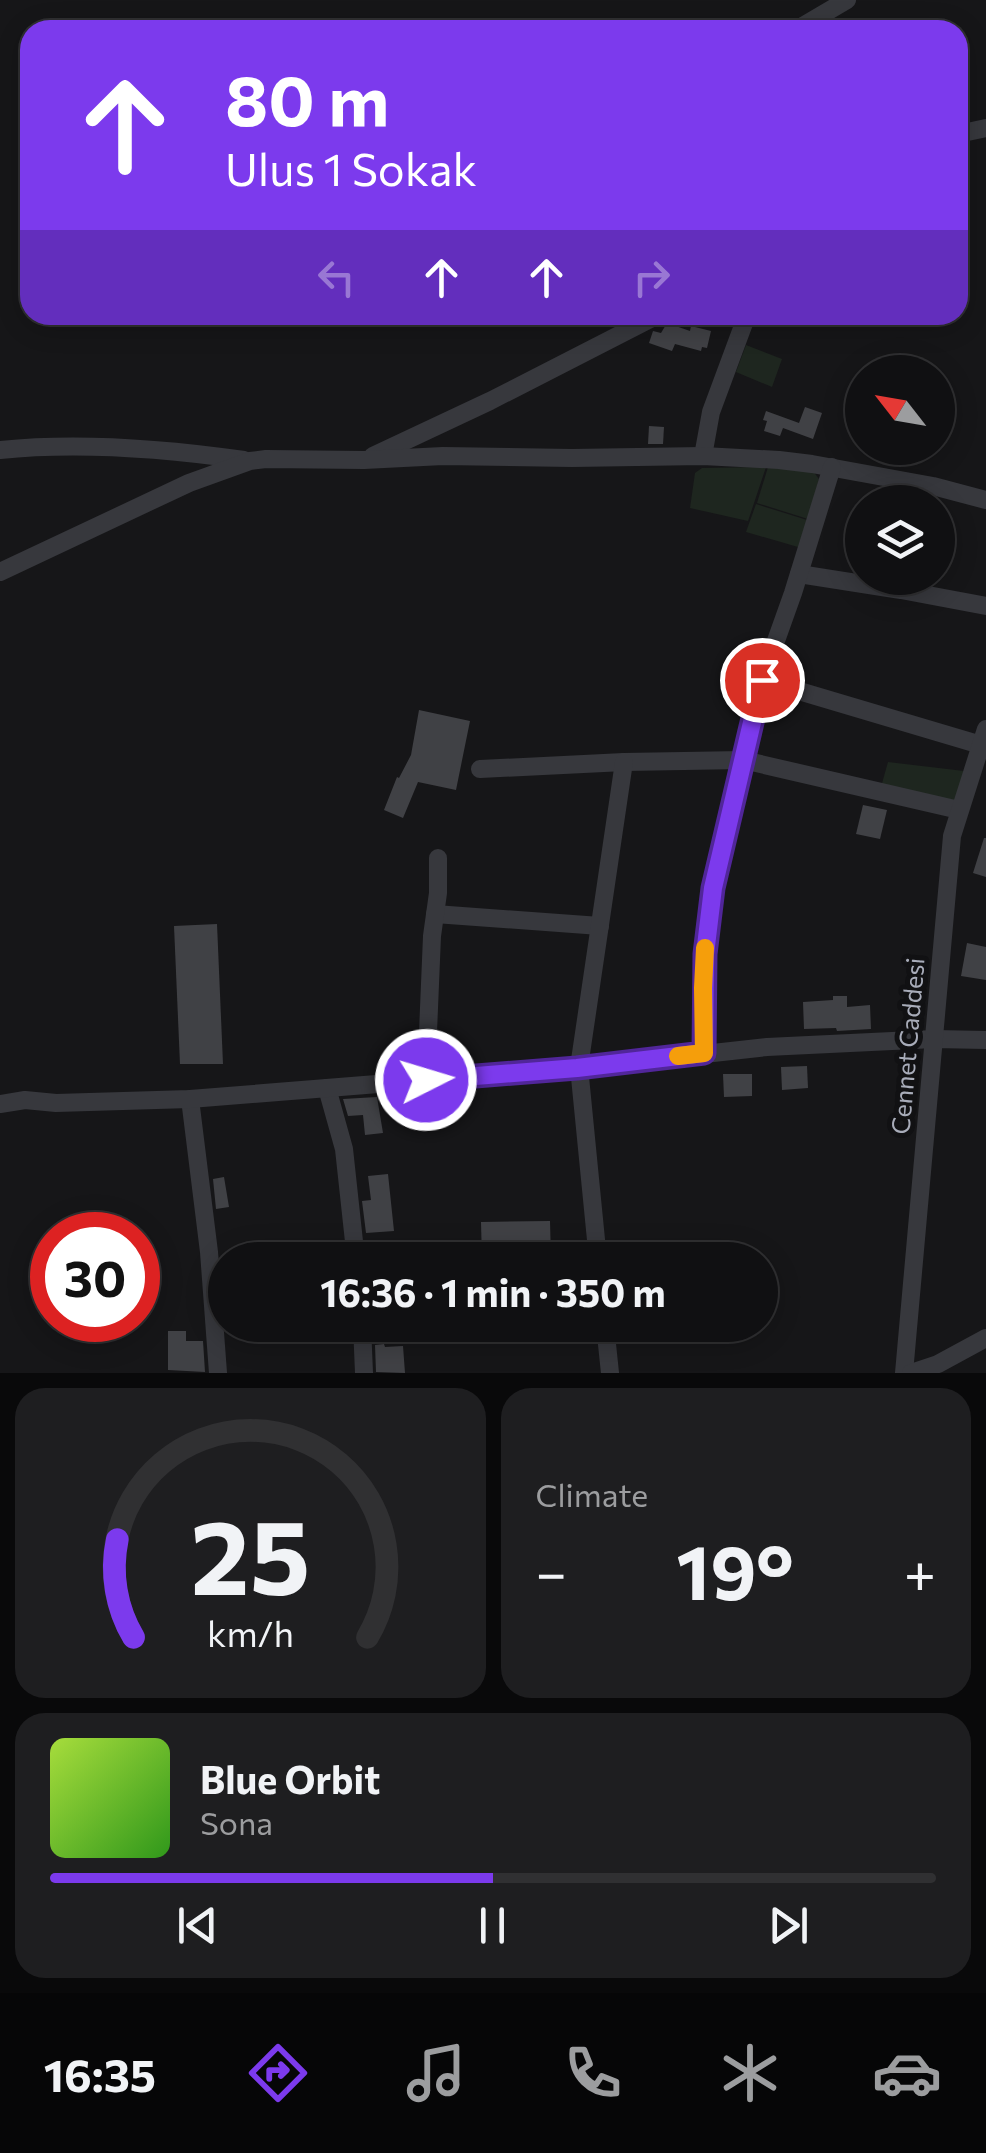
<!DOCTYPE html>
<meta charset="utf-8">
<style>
body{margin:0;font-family:Commissioner,sans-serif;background:#1e1e20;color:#f1f3f6;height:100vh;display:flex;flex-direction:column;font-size:38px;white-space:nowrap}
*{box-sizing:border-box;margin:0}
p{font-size:32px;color:#9c9d9f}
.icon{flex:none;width:55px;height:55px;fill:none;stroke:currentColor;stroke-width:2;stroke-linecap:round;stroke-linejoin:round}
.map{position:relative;height:1373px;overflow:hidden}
.drawer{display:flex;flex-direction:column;gap:15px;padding:15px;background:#09090a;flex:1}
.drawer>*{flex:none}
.guide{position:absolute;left:20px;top:20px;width:948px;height:305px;border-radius:30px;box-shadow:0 5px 25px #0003,0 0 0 2px #303032;background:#7c3aed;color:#fff;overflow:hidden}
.needle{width:65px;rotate:301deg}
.tools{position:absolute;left:845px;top:355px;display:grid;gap:20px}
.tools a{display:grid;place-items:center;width:110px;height:110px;border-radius:50%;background:#101012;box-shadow:0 5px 25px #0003,0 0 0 2px #303032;font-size:50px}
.speed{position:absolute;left:30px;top:1212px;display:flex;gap:20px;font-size:50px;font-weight:700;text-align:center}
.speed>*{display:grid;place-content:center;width:130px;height:130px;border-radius:50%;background:#101012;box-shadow:0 5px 25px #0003,0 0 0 2px #303032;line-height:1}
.speed .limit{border:15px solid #d22;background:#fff;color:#111}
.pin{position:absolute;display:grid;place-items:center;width:85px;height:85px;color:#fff;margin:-42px;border:5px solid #fff;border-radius:50%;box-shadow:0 2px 10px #0007}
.me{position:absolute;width:110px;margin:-55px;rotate:85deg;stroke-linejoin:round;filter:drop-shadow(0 0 8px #0008)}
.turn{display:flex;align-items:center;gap:35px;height:210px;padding:0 40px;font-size:45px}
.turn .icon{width:130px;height:130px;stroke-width:2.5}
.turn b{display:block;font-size:70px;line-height:85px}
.lanes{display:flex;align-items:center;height:95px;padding:0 40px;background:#0003;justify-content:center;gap:50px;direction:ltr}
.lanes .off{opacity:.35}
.big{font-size:75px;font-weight:700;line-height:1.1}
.drawer .widget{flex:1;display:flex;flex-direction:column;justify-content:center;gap:15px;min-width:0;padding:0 35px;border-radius:30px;background:#1e1e20}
.drawer .dial{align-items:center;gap:0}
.dial svg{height:260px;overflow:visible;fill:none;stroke:#303032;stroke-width:7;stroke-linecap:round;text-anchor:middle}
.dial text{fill:#f1f3f6;stroke:none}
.song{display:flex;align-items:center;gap:30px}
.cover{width:120px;height:120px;border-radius:15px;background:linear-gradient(135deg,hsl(80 70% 55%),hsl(110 70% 35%))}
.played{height:10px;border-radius:5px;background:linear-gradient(90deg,#7c3aed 50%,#303032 50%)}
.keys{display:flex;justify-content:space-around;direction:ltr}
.heat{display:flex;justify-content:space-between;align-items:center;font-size:55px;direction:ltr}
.drawer .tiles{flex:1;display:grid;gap:15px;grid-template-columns:1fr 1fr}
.widget:last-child{grid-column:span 2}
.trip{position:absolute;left:208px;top:1242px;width:570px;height:100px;border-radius:50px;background:#101012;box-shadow:0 5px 25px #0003,0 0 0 2px #303032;font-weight:700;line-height:100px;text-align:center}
.tabs{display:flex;height:160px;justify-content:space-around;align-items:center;background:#060607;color:#9c9d9f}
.tabs .icon{width:70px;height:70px}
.tabs .on{color:#7c3aed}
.tabs b{font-size:45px;color:#f1f3f6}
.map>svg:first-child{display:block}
.green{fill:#1e261f}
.building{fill:#404145}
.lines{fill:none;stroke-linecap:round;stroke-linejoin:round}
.minor{stroke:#37383d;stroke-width:18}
.route-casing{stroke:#51269a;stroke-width:25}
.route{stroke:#7c3aed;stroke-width:18}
.slow{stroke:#f59e0b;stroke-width:18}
.labels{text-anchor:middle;stroke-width:10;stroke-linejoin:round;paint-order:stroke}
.street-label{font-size:25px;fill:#a8acb9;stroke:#111113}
</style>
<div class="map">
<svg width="986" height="1373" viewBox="0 0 986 1373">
<rect width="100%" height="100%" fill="#161618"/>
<g class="green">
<path d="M 746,345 L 782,359 L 772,387 L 736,372 Z"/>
<path d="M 766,467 L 748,521 L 690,508 L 695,473 L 702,468 Z"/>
<path d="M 768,467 L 813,471 L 819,479 L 808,519 L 757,503 Z"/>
<path d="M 756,504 L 807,520 L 798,547 L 746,532 Z"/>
<path d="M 888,762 L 964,771 L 954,805 L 881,787 Z"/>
</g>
<g class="building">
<path d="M 667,323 L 690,331 L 691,326 L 711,331 L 707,348 L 702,347 L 701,351 L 675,344 L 672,351 L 649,343 L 653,331 L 661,333 Z"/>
<path d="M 805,407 L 822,413 L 813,439 L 783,428 L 780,436 L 764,431 L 767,421 L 763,420 L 766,411 L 799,423 Z"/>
<path d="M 649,426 L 664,427 L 663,444 L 648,444 Z"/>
<path d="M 419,710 L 470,721 L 456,790 L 418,782 L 403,818 L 384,810 L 397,777 L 399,778 L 411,755 Z"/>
<path d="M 863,805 L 887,810 L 880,839 L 856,834 Z"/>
<path d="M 984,838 L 986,838 L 986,877 L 973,873 Z"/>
<path d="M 217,924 L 223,1064 L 180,1064 L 174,926 Z"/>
<path d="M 967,943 L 986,947 L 986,980 L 961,976 Z"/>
<path d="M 833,996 L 847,996 L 847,1007 L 870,1005 L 871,1029 L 837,1031 L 836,1028 L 804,1029 L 803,1002 L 833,1000 Z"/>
<path d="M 807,1066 L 808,1088 L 782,1090 L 781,1067 Z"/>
<path d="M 723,1074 L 752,1074 L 752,1096 L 724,1097 Z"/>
<path d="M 377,1097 L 383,1133 L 365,1135 L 363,1115 L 348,1116 L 343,1099 Z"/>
<path d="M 388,1174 L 394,1231 L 366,1233 L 362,1201 L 371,1200 L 368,1176 Z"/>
<path d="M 224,1177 L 229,1207 L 216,1209 L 213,1179 Z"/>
<path d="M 550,1221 L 551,1259 L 482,1260 L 481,1222 Z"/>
<path d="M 168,1331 L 186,1331 L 186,1341 L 203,1341 L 205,1372 L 168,1370 Z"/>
<path d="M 384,1344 L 385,1347 L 403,1346 L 405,1373 L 376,1372 L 375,1345 Z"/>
</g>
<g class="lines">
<g class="minor">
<path d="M 796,30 L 847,0"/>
<path d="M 958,134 L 986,128"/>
<path d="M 0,450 C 77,442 167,449 244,460"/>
<path d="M 373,456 L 490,401 L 658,315"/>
<path d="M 703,456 L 711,412 L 747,315"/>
<path d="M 0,572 L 189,483 L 250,461 L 266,459 L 364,460 L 443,456 L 572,458 L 703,456 L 779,460 L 812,464 L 933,486 L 986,500"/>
<path d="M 799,574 L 901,590 L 986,606"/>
<path d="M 762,680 L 981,745"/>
<path d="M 480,769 L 624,762 L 743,760 L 959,810"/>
<path d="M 435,914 L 600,926"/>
<path d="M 704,1053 L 705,954 L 719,857 L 762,680 L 793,593 L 832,467"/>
<path d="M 426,1080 L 432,936 L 438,893 L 438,858"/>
<path d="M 327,1088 L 344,1149 L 356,1260"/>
<path d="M 190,1099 L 209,1252 L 218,1373"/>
<path d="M 0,1104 L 25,1100 L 56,1103 L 190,1099 L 577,1068 L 767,1047 L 934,1039 L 986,1040"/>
<path d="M 598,1260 L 579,1067 L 624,762"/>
<path d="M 362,1325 L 364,1373"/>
<path d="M 605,1325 L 610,1373"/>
<path d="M 904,1373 L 952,836 L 986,729"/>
<path d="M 911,1373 L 938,1364 L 986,1338"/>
</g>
</g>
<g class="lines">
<g class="route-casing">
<path id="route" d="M 426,1080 L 577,1068 L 704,1053 L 705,954 L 713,888 L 762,680"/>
</g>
<use href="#route" class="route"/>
<path class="slow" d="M 678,1056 L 704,1053 L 703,988 L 705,948"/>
</g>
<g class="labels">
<g class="street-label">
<text transform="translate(908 1046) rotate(-85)" y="9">Cennet Caddesi</text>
</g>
</g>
</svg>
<div class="tools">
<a><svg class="needle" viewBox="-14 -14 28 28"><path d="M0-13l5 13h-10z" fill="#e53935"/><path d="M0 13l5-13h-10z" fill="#9c9d9f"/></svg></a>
<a><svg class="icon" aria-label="layers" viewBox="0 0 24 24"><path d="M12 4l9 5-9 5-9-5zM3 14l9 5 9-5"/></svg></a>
</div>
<div class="speed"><div class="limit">30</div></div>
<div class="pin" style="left:762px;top:680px;background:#d93025"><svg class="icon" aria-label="arrive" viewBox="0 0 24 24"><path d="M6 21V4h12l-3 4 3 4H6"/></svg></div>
<svg class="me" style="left:426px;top:1080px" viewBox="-20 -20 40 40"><circle r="17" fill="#7c3aed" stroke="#fff" stroke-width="3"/><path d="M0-11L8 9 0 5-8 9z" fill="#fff"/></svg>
<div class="trip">16:36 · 1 min · 350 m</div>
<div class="guide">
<div class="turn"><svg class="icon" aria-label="ahead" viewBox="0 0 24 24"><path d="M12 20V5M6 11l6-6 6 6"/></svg><div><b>80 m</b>Ulus 1 Sokak</div></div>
<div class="lanes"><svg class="icon off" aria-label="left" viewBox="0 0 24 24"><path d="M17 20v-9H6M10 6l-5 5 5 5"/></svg><svg class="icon" aria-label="ahead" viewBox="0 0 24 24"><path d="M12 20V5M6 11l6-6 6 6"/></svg><svg class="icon" aria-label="ahead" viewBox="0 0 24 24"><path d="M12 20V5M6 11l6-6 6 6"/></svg><svg class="icon off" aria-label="right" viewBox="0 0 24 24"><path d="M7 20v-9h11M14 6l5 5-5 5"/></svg></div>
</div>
</div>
<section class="drawer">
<div class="tiles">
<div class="widget dial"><svg viewBox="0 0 100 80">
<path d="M14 69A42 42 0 1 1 86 69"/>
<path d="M14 69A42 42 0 0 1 9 39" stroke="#7c3aed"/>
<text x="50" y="56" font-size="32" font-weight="700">25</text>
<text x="50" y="72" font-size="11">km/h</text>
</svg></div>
<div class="widget"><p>Climate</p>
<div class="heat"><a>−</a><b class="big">19°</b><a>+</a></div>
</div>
<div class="widget">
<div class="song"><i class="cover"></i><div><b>Blue Orbit</b><p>Sona</p></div></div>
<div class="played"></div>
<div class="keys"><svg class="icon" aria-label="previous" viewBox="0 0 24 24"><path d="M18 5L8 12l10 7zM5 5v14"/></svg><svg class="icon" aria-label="pause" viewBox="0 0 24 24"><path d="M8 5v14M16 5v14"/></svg><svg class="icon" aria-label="next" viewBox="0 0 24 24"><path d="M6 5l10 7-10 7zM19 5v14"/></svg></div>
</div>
</div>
</section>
<nav class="tabs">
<b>16:35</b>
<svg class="icon on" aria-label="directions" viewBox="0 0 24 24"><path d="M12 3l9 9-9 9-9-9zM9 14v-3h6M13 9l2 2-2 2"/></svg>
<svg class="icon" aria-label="music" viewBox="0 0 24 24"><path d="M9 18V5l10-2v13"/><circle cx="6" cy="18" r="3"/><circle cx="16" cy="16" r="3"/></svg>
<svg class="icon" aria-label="phone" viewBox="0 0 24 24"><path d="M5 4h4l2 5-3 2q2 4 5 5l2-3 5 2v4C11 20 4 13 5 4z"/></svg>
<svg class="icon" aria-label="climate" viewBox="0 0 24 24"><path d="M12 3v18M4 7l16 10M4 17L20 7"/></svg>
<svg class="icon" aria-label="car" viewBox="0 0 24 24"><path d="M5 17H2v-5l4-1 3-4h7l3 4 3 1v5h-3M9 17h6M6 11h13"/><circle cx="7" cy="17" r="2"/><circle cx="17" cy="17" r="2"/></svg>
</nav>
